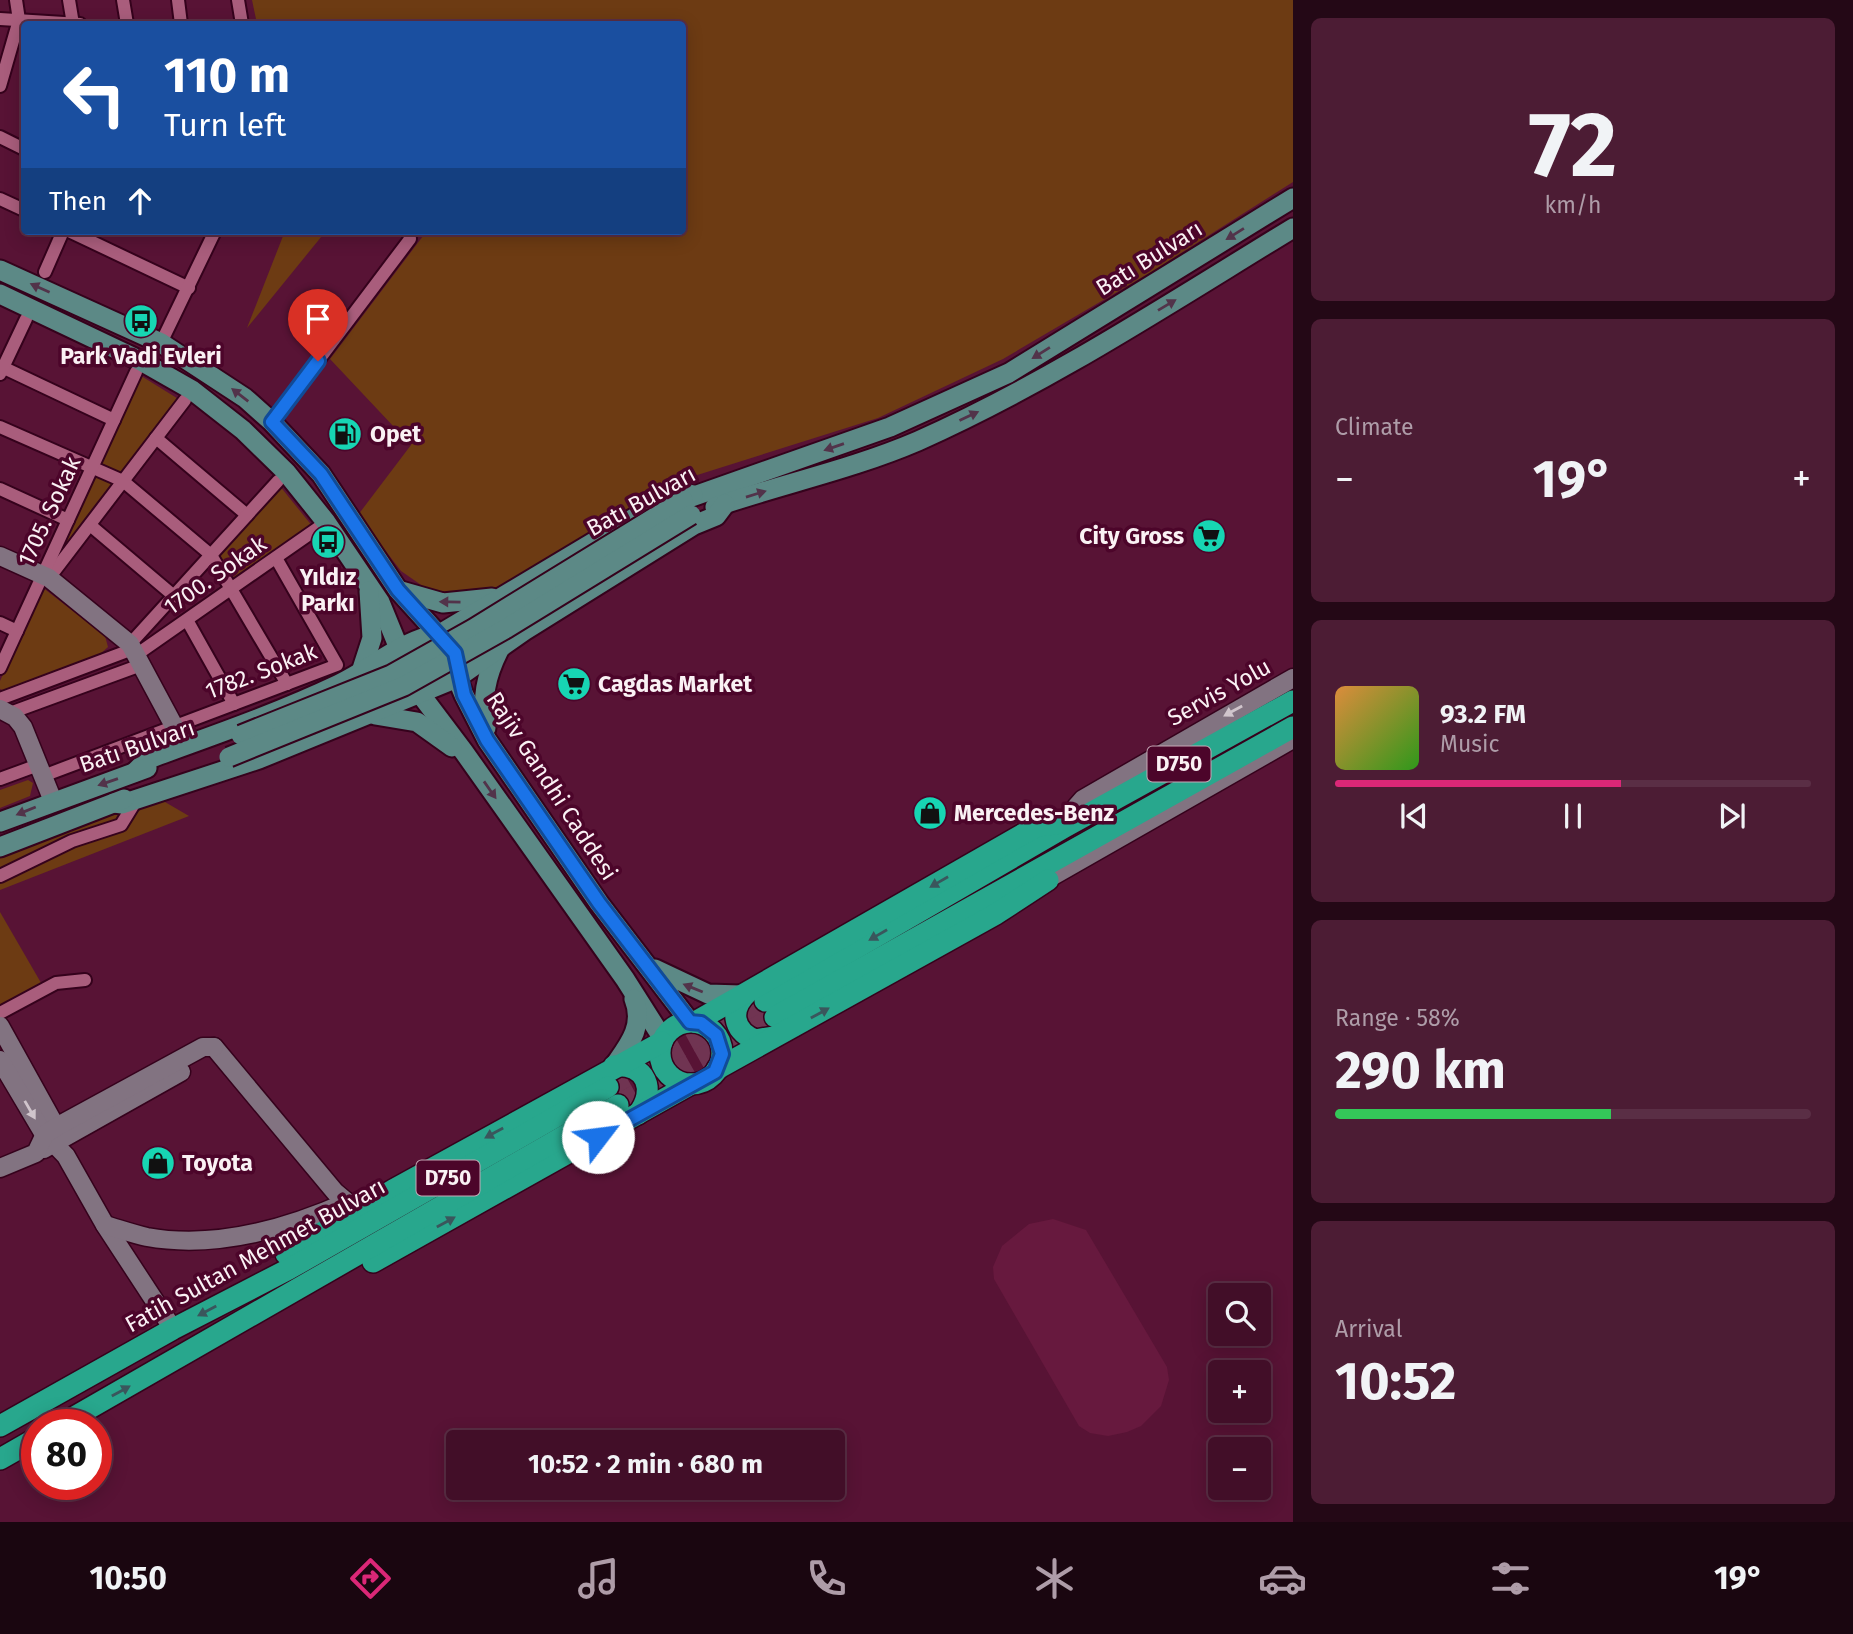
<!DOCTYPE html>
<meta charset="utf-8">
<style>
body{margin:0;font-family:"Fira Sans",sans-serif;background:#4c1c34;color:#f1f3f6;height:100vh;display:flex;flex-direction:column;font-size:26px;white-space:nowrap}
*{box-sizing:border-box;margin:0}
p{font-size:23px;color:#ae9ca8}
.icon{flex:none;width:38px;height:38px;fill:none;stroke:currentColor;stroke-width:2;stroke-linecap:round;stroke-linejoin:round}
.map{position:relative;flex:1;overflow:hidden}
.details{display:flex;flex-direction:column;gap:18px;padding:18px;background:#240816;width:560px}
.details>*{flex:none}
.hud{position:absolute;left:21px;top:21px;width:665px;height:214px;border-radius:7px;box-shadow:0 4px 18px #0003,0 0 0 2px #5a2e45;background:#1a4fa0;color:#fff;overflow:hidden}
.fabs{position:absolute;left:1208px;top:1283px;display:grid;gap:14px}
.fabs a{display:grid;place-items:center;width:63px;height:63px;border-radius:7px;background:#420e28;box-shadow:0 4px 18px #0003,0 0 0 2px #5a2e45;font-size:35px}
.speed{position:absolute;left:21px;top:1409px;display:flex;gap:14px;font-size:35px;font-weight:700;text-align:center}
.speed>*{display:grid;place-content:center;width:91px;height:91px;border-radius:50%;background:#420e28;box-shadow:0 4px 18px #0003,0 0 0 2px #5a2e45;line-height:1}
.speed .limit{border:10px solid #d22;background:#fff;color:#111}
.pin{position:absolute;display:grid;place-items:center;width:60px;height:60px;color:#fff;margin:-72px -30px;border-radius:50% 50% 50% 0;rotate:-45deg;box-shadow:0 0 7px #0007}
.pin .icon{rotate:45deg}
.me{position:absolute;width:77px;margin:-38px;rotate:60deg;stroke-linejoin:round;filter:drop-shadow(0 0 5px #0008)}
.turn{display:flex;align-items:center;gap:24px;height:147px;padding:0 28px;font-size:32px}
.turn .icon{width:91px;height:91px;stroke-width:2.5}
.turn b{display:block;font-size:49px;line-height:60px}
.then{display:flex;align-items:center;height:66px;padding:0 28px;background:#0003;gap:14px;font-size:26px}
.big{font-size:52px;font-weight:700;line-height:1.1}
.details .card{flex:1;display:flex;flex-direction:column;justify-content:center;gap:10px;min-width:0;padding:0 24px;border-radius:10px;background:#4c1c34}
.details .dial{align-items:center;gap:0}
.dial b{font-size:91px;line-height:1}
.song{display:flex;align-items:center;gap:21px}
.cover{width:84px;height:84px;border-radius:10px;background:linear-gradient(135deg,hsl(30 70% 55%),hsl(110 70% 35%))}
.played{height:7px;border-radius:4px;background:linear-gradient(90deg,#db2777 60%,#5a2e45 60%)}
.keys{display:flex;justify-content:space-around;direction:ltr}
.heat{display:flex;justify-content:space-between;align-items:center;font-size:38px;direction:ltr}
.charge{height:10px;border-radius:5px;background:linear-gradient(90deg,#34c759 58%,#5a2e45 0)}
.trip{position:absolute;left:446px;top:1430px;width:399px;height:70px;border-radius:7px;background:#420e28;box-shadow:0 4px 18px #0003,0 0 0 2px #5a2e45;font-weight:700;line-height:70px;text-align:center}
.menu{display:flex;height:112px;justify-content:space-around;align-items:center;background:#1a0610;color:#ae9ca8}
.menu .icon{width:49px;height:49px}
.menu .on{color:#db2777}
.menu b{font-size:32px;color:#f1f3f6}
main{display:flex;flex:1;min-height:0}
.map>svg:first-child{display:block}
.built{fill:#67193e}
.green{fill:#6d3b13}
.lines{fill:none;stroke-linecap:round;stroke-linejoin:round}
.highway-tunnel{stroke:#703452;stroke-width:21;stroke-dasharray:21 10;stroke-linecap:butt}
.street-casing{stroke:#35021c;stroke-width:16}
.secondary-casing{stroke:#35021c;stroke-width:21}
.primary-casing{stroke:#35021c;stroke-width:23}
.highway-casing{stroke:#35021c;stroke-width:24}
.street{stroke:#a95d7c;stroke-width:12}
.secondary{stroke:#827381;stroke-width:18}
.primary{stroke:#5c8986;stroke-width:19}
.highway{stroke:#28a78d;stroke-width:21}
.primary-bridge-casing{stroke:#35021c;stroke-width:23;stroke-linecap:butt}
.primary-bridge{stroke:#5c8986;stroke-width:19}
.oneway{fill:#52334a}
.oneway2{fill:#d0c5cc}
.oneway3{fill:#3a565c}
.route-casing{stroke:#114b97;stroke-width:18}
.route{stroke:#1a73e8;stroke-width:12}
.labels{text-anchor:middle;stroke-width:7;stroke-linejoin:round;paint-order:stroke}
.shield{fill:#4c052a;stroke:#c6aab7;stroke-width:2}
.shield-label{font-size:21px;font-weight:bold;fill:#faf1f4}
.street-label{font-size:23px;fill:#faf1f4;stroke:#4c052a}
.poi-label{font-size:23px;font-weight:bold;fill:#faf1f4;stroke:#4c052a;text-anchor:start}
</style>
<main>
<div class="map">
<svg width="1293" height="1522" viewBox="0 0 1293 1522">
<rect width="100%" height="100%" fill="#581335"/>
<path class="built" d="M 1053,1219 L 1086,1230 L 1167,1367 L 1169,1380 L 1161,1406 L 1141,1426 L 1127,1432 L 1108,1436 L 1090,1433 L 1079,1426 L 994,1279 L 993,1267 L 1002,1246 L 1029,1224 Z"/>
<g class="green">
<path d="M 252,0 L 1293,0 L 1293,182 L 1151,272 L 1003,359 L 878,418 L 691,477 L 510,583 L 474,596 L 444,595 L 424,587 L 401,571 L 358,515 L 411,445 L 330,359 L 423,236 L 422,231 L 682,231 L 682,24 L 257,24 Z"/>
<path d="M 285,231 L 326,231 L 247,328 Z"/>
<path d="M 138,374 L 180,400 L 121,478 L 95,469 Z"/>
<path d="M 93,474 L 117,483 L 51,567 Z"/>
<path d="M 279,485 L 313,527 L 235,579 L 217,552 Z"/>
<path d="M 42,587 L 105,636 L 108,647 L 99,655 L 5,691 L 0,689 L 0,681 Z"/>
<path d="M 28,780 L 33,783 L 30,796 L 0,808 L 0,790 Z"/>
<path d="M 137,799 L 165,802 L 189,816 L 0,890 L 0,847 Z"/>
<path d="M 0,912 L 44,988 L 0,1013 Z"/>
</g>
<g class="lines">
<g class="highway-tunnel">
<path d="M 608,1087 L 765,1001"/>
<path d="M 618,1105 L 775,1017"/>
</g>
<g class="street-casing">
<g id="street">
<path d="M 69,0 L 73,24"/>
<path d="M 123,0 L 127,24"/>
<path d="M 178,0 L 181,24"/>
<path d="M 238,0 L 242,24"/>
<path d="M 0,19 L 80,24"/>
<path d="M 0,86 L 19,20 L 16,0"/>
<path d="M 0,137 L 24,149"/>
<path d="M 0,199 L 24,210"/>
<path d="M 69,231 L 189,288"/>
<path d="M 45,272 L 63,231"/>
<path d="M 161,343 L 215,231"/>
<path d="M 0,366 L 114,420"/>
<path d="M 0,374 L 26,319"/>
<path d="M 272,422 L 410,239 L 409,231"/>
<path d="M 0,427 L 123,481 L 211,555 L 287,684"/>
<path d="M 156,438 L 247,515"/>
<path d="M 0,489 L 68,520"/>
<path d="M 90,525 L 174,596"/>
<path d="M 49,578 L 185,400"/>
<path d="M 187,620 L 234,704"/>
<path d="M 0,623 L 17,631"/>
<path d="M 130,644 L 278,481"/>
<path d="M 136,655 L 318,528"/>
<path d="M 0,668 L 136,372"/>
<path d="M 0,699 L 133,649"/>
<path d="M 10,713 L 141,665"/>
<path d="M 43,776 L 337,665 L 276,558"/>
<path d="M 0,779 L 38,765"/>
<path d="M 0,876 L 72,841 L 121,825 L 137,799"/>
<path d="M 0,1013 L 56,983 L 85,980"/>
</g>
</g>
<g class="secondary-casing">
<g id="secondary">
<path d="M 0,556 L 49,578 L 130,644 L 174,726"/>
<path d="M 0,709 L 15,717 L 23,727 L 53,801"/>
<path d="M 1074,822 L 1076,807 L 1083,799 L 1293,678"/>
<path d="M 1053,876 L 1293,739"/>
<path d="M 0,1026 L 61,1136"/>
<path d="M 214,1047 L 335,1192 L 354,1208"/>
<path d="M 0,1060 L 42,1131 L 66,1156 L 105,1225 L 173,1329"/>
<path d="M 44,1149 L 181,1072"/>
<path d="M 0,1168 L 36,1153 L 45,1134 L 58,1126 L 203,1047 L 214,1047"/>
<path d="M 105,1225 C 119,1229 133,1234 147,1237 C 213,1249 286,1229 347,1202"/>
</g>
</g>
<g class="primary-casing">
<g id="primary">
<path d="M 0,270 L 161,343 L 245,398 L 272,422 L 321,474 L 398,590 L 455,653 L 459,663 L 457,678 L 464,695 L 487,740 L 599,903 L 690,1022"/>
<path d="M 0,294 L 141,361 L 192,390 L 243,430 L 286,472 L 326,522 L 380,602 L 400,651 L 397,663 L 404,679 L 421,695 L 464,752 L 625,979 L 663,1039"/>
<path d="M 683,500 L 890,427 L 1009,373 L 1293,198"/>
<path d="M 715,507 C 782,484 853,469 918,441 C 1050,382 1170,303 1293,228"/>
<path d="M 401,591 L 443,603 L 492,598"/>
<path d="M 361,672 L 372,638 L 369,591"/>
<path d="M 375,715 L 417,722 L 452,747"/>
<path d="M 486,728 C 482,697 485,678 499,650"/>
<path d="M 135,772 L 148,759 C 212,736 278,713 339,684 C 373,668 403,639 440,634 L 669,497 L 681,492 L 693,495"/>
<path d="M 114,803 L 122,804 L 259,759 L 457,678 L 524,631 L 694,525 L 716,516 L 725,504"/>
<path d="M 0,822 L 147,768"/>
<path d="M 0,847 L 124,799"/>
<path d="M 655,969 L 708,994 L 741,995"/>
<path d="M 614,1066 C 628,1046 645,1026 634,999"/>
</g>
</g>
<g class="highway-casing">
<g id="highway">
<path d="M 747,993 C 730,1009 732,1030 755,1040 L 773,1037"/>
<path d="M 765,1001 L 1065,827 L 1293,701"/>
<path d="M 775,1017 L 1293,727"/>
<path d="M 695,1022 L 1025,833 L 1038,826 L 1056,824"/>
<circle cx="691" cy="1053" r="31"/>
<path d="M 614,1066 C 646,1063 657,1090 638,1114"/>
<path d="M 717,1069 L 996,914 L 1048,880"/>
<path d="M 286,1254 L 393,1190 L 662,1042"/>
<path d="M 373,1262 L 691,1084"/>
<path d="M 62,1424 L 618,1105"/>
<path d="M 0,1426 L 173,1329 L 289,1269 L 608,1087"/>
<path d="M 0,1459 L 37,1438"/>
</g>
</g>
<use href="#street" class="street"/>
<use href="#secondary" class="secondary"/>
<use href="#primary" class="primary"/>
<use href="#highway" class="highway"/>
<g class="primary-bridge-casing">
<g id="primary-bridge">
<path d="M 241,735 L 391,675 L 473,629 L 683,500"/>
<path d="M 229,757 L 404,686 L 507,628 L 691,515"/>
</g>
</g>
<use href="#primary-bridge" class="primary-bridge"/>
</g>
<defs><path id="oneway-solid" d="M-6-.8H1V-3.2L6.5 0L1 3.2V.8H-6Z" transform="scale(1.75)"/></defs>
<g class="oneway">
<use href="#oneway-solid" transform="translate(1235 234) rotate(148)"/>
<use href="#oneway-solid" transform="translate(40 288) rotate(-156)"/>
<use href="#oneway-solid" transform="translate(1167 305) rotate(-31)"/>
<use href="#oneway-solid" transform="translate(1041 353) rotate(148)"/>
<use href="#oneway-solid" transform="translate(240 395) rotate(-142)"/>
<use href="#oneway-solid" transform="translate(969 416) rotate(-25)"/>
<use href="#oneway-solid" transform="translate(834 447) rotate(161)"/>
<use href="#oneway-solid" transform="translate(756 494) rotate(-17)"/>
<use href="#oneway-solid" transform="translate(450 602) rotate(-179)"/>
<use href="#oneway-solid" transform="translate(108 782) rotate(161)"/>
<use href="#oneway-solid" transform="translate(490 790) rotate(55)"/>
<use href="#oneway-solid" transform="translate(26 811) rotate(158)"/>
<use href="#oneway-solid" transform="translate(693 988) rotate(-158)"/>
</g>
<g class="oneway2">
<use href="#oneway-solid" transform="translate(1233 711) rotate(151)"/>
<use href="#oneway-solid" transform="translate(30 1110) rotate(60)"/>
</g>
<g class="oneway3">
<use href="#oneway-solid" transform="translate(939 882) rotate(150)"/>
<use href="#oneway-solid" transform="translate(878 935) rotate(150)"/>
<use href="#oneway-solid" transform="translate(820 1013) rotate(-29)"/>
<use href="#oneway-solid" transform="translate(494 1133) rotate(151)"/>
<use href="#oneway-solid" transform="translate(446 1222) rotate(-29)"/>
<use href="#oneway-solid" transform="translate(207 1311) rotate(152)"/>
<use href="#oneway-solid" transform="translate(121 1391) rotate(-29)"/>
</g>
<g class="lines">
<g class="route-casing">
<path id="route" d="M 318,361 L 272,422 L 321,474 L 398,590 L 455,653 L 464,695 L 487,740 L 599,903 L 690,1022 L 701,1023 L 716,1035 L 722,1054 L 715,1072 L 598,1137"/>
</g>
<use href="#route" class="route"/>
</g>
<defs>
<g id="bus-disc" transform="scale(1.75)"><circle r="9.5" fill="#17d5b3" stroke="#4c052a"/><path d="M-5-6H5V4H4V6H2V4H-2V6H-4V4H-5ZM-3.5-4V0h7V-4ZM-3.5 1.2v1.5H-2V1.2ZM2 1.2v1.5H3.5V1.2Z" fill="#111"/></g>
<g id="fuel-disc" transform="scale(1.75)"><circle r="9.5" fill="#17d5b3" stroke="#4c052a"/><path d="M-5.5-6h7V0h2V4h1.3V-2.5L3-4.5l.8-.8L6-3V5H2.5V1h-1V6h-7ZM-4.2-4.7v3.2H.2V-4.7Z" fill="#111"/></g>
<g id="supermarket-disc" transform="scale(1.75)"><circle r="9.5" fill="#17d5b3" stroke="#4c052a"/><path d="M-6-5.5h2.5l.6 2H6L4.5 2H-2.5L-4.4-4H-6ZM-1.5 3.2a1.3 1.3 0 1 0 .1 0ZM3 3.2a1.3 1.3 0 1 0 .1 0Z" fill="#111"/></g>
<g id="shop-disc" transform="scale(1.75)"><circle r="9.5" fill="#17d5b3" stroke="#4c052a"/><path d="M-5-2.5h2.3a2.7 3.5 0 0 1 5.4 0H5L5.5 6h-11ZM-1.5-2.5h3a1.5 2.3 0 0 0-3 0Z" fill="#111"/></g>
</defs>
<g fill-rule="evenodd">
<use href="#bus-disc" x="141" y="321"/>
<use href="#fuel-disc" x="345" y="434"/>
<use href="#supermarket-disc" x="1209" y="536"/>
<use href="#bus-disc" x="328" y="542"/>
<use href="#supermarket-disc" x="574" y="684"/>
<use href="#shop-disc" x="930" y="813"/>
<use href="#shop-disc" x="158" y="1163"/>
</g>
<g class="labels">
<g class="shield">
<rect x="1147.5" y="746.5" width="63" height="35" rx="5"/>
<rect x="416.5" y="1160.5" width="63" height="35" rx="5"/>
</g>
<g class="shield-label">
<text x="1179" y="771">D750</text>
<text x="448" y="1185">D750</text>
</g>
<g class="street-label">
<text transform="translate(1149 258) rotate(-32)" y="8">Batı Bulvarı</text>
<text transform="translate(641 501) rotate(-29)" y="8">Batı Bulvarı</text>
<text transform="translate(49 511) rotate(-65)" y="8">1705. Sokak</text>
<text transform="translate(215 575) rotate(-35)" y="8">1700. Sokak</text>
<text transform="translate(261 671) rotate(-21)" y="8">1782. Sokak</text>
<text transform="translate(1219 692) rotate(-29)" y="8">Servis Yolu</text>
<text transform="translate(137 746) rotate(-19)" y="8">Batı Bulvarı</text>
<text transform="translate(552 786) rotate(57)" y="8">Rajiv Gandhi Caddesi</text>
<text transform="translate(255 1255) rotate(-29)" y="8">Fatih Sultan Mehmet Bulvarı</text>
</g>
<g class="poi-label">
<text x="141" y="364" text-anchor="middle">Park Vadi Evleri</text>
<text x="370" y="442">Opet</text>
<text x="1184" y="544" text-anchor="end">City Gross</text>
<text x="328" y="585" text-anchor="middle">Yıldız<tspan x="328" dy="26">Parkı</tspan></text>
<text x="598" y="692">Cagdas Market</text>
<text x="954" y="821">Mercedes-Benz</text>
<text x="182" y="1171">Toyota</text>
</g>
</g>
</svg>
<div class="fabs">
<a><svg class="icon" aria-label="search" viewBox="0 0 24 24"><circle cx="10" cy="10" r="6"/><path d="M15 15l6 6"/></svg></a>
<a>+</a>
<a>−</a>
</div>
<div class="speed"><div class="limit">80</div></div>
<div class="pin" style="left:318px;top:361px;background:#d93025"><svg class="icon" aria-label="arrive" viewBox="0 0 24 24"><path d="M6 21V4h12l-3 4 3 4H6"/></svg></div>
<svg class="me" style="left:598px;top:1137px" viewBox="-20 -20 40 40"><circle r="19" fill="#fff"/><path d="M0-13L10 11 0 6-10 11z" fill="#1a73e8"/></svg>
<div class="trip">10:52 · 2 min · 680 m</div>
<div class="hud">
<div class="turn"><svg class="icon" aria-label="left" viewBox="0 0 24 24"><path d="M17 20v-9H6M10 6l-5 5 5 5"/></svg><div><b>110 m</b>Turn left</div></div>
<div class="then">Then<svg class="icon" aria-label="ahead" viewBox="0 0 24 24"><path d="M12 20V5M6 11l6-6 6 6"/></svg></div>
</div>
</div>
<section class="details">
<div class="card dial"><b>72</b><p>km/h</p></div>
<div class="card"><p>Climate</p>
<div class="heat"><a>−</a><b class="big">19°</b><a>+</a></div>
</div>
<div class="card">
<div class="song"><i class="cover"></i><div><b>93.2 FM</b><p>Music</p></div></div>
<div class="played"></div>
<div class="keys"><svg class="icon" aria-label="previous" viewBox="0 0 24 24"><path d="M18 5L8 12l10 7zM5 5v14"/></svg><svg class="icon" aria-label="pause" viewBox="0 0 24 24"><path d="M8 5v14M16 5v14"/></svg><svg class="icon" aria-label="next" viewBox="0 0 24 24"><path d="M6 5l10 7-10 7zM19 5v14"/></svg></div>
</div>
<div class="card"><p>Range · 58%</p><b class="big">290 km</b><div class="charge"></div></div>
<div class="card"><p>Arrival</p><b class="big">10:52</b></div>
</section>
</main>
<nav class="menu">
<b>10:50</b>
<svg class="icon on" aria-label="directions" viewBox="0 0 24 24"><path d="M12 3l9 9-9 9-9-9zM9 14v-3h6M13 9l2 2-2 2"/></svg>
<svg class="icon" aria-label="music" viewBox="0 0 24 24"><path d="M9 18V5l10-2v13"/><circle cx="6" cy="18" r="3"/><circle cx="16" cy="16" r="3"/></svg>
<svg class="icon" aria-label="phone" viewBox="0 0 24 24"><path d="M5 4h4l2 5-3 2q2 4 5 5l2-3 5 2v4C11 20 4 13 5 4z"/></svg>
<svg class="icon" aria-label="climate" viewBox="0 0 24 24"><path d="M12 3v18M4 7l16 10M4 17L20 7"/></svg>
<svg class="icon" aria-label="car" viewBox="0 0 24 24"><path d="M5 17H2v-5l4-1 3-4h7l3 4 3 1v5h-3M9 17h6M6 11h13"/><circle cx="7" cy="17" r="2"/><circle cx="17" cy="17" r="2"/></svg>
<svg class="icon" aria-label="filters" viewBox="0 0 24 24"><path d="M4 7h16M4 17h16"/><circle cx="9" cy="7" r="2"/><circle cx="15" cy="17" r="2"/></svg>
<b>19°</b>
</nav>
